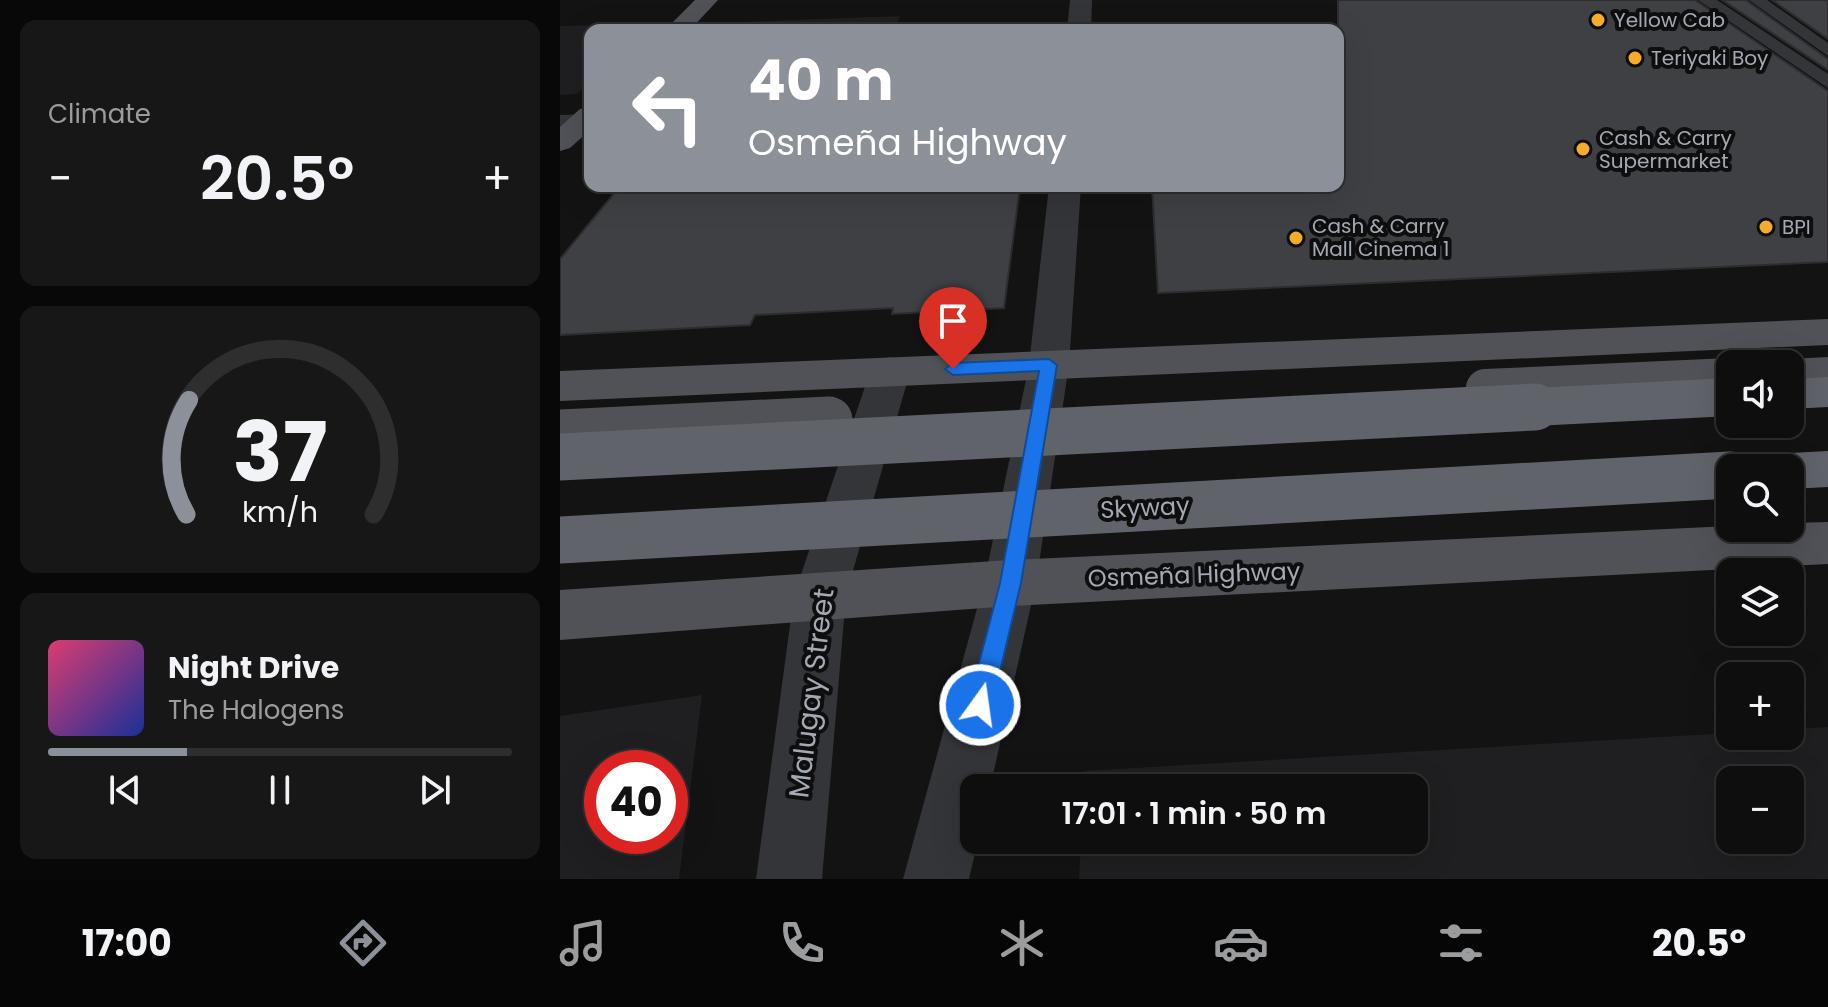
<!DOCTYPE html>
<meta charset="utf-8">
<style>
body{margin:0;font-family:Poppins,sans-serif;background:#171718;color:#f1f3f6;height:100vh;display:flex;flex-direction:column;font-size:30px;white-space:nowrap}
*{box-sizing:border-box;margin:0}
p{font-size:26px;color:#9b9c9e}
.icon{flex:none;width:44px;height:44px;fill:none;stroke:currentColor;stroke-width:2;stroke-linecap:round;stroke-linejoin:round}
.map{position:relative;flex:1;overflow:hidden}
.details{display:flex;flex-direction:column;gap:20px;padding:20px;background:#080808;width:560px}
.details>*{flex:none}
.hud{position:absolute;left:24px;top:24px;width:760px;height:168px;border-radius:16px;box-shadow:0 8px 32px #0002,0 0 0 2px #2e2e2f;background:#8c9099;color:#fff;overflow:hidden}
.tools{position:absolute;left:1156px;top:350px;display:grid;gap:16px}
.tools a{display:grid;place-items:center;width:88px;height:88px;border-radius:16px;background:#0e0e0f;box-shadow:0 8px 32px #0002,0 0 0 2px #2e2e2f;font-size:40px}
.speed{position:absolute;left:24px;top:750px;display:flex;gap:16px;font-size:40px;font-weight:700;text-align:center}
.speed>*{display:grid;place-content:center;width:104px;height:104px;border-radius:50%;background:#0e0e0f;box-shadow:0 8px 32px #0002,0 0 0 2px #2e2e2f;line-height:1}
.speed .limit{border:12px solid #d22;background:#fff;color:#111}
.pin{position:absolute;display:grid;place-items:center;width:68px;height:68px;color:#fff;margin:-82px -34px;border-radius:50% 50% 50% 0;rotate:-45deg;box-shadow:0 0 8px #0007}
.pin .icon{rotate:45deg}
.me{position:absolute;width:88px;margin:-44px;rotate:14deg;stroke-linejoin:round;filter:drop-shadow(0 0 6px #0008)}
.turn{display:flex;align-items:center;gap:28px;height:168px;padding:0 32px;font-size:36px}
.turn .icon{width:104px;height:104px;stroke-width:2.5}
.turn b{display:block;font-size:56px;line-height:68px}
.big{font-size:60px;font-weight:600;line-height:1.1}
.details .tile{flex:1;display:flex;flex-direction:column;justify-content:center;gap:12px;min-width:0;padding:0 28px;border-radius:16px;background:#171718}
.details .dial{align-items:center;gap:0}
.dial svg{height:208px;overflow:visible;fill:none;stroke:#2e2e2f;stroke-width:7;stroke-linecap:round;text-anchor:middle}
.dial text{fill:#f1f3f6;stroke:none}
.song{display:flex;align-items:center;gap:24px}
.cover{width:96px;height:96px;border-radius:12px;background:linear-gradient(135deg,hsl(340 70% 55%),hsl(230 70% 35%))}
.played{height:8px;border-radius:4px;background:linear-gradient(90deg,#8c9099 30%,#2e2e2f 30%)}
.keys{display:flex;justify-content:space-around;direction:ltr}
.heat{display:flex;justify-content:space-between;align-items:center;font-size:44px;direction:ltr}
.trip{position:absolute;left:400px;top:774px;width:468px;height:80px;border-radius:16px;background:#0e0e0f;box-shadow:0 8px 32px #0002,0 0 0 2px #2e2e2f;font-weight:600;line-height:80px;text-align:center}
.tab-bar{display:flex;height:128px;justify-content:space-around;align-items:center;background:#060606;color:#9b9c9e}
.tab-bar .icon{width:56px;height:56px}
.tab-bar .selected{color:#8c9099}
.tab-bar b{font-size:36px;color:#f1f3f6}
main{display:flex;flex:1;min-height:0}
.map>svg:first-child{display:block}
.built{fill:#1f1f21;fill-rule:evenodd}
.building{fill:#3f4044;stroke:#2d2d30;stroke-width:2}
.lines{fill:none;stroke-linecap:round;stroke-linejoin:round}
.service{fill:#343539;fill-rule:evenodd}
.tertiary{fill:#343539;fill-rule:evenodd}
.primary{fill:#505258;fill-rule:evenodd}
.motorway{fill:#60636a;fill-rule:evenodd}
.primary-bridge-far1{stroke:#505258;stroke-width:38}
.primary-bridge{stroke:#505258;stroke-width:47}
.motorway-bridge-far1{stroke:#60636a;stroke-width:38}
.motorway-bridge{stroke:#60636a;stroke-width:47}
.route{fill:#1a73e8;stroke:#114b97;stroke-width:2}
.poi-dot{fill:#f5ac2a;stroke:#0e0e0f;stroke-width:3}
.labels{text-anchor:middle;stroke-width:8;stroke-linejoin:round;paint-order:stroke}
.far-poi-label{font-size:20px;fill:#a4aab5;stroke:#0e0e0f;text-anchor:start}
.street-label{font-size:24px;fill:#a4aab5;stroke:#0e0e0f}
.near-street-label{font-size:28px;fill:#a4aab5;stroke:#0e0e0f}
</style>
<main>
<section class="details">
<div class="tile"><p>Climate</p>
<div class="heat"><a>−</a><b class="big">20.5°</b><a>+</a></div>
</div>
<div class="tile dial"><svg viewBox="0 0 100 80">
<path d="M14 69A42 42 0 1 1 86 69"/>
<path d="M14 69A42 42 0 0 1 15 25" stroke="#8c9099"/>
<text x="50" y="56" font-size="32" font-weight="700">37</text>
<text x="50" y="72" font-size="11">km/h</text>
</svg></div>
<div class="tile">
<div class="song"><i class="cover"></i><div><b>Night Drive</b><p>The Halogens</p></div></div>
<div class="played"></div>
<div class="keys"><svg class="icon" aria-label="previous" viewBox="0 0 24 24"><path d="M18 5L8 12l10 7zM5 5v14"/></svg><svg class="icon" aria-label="pause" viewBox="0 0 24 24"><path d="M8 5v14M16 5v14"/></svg><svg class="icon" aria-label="next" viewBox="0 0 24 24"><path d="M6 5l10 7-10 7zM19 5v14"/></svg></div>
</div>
</section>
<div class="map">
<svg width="1268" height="879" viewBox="0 0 1268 879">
<rect width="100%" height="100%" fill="#131314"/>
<g class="built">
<path d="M 340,16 L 334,30 L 176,30 L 182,22 Z"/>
<path d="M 92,24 L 86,30 L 30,30 L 30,82 L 17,94 L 0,95 L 0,26 Z"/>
<path d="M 142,695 L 119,879 L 0,879 L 0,716 ZM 110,768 L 110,836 L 42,836 L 42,768 Z"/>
<path d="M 1268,727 L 1268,879 L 519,879 L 521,840 L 854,840 L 854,788 L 523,788 L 524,771 L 1170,733 L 1170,736 L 1230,736 L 1230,729 ZM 1170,780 L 1230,780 L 1230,840 L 1170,840 Z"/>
</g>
<g class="building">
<path d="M 778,0 L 1135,0 L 1268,91 L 1268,262 L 598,293 L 592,186 L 778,186 Z"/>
<path d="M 1162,0 L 1186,0 L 1268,59 L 1268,70 Z"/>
<path d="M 1212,0 L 1268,0 L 1268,39 Z"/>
<path d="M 60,186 L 460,186 L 444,308 L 332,314 L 333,308 L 195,315 L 190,325 L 0,335 L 0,259 Z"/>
</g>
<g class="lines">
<g class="service">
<path d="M 1138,0 L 1157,0 L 1268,74 L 1268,88 Z"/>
<path d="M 1189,0 L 1207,0 L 1268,43 L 1268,56 Z"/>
<path d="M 30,114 L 30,126 L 0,127 L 0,115 Z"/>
</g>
<g class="tertiary">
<path d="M 510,0 L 532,0 L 531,30 L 507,30 Z"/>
<path d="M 489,186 L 521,186 L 509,365 L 476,583 L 430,788 L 414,788 L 414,840 L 418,840 L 409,879 L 343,879 L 424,583 L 469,365 Z"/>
<path d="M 330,357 L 344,362 L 350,372 L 286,595 L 262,879 L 196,879 L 234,595 L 310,372 L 316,362 Z"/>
</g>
<g class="primary">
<path d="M 135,0 L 158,0 L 130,30 L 105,30 Z"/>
<path d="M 30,107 L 30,130 L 10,148 L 0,151 L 0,127 L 20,109 Z"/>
<path d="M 1268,319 L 1268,345 L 0,401 L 0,371 Z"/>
<path d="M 1268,357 L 1268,387 L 1230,389 L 1230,364 L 1215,364 L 1230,359 Z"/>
<path d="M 1268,522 L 1268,564 L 450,606 L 0,640 L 0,590 L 450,560 L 1170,526 L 1230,528 L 1230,523 Z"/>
</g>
<g class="motorway">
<path d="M 1268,377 L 1268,407 L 1230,409 L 1230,379 Z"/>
<path d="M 1268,451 L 1268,487 L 1230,489 L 1230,468 L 1209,468 L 1214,458 L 1230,453 Z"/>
</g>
<path class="primary-bridge-far1" d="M 925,388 L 1170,377"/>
<path class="primary-bridge" d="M 0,433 L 269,420"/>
<path class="motorway-bridge-far1" d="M 936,409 L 1170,397"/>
<g class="motorway-bridge">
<path d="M 0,457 L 975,407"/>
<path d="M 0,540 L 1170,475"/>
</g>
</g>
<path class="route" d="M 489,359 L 497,365 L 461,583 L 432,705 L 429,714 L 420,717 L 412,714 L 408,705 L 440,583 L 479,371 L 393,375 L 385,369 L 393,363 Z"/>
<g class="poi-dot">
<circle cx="1038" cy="20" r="8"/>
<circle cx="1075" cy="58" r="8"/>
<circle cx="1023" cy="149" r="8"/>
<circle cx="1206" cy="227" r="8"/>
<circle cx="736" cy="238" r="8"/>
</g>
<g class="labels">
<g class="far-poi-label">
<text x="1054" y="27">Yellow Cab</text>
<text x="1091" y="65">Teriyaki Boy</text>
<text x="1039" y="145">Cash &amp; Carry<tspan x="1039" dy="23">Supermarket</tspan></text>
<text x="752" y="233">Cash &amp; Carry<tspan x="752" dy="23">Mall Cinema 1</tspan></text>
<text x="1222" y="234">BPI</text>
</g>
<g class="street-label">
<text transform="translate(585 508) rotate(-3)" y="8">Skyway</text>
<text transform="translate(634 575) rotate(-2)" y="8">Osmeña Highway</text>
</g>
<g class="near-street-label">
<text transform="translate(251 693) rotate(-83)" y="10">Malugay Street</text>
</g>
</g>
</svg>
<div class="tools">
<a><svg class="icon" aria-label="sound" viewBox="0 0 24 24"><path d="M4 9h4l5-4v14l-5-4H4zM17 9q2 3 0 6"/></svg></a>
<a><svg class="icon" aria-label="search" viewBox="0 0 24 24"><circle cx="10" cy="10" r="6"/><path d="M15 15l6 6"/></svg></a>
<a><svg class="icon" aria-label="layers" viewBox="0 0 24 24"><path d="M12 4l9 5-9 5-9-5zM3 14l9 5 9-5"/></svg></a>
<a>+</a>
<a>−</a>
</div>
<div class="speed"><div class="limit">40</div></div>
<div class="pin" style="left:393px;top:369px;background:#d93025"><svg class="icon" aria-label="arrive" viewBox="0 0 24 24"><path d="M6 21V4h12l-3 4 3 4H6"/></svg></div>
<svg class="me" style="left:420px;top:705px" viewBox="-20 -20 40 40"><circle r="17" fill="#1a73e8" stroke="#fff" stroke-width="3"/><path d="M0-11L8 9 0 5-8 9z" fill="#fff"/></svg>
<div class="trip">17:01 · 1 min · 50 m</div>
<div class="hud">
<div class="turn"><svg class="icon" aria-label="left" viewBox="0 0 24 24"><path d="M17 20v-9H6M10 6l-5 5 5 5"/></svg><div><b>40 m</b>Osmeña Highway</div></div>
</div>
</div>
</main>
<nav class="tab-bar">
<b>17:00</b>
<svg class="icon selected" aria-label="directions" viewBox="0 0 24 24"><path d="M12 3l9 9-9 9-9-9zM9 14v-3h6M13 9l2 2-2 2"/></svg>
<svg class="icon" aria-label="music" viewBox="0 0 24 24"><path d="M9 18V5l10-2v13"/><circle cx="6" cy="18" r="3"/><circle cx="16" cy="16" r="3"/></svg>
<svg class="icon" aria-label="phone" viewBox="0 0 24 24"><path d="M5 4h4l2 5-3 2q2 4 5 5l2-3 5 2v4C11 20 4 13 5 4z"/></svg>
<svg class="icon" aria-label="climate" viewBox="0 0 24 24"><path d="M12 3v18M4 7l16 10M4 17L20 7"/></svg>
<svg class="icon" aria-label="car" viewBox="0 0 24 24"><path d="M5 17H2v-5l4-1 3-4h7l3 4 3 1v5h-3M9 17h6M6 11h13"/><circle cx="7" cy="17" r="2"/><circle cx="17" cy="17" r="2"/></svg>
<svg class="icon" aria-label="filters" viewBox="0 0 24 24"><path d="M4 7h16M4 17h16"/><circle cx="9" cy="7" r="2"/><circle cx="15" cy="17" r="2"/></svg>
<b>20.5°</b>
</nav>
